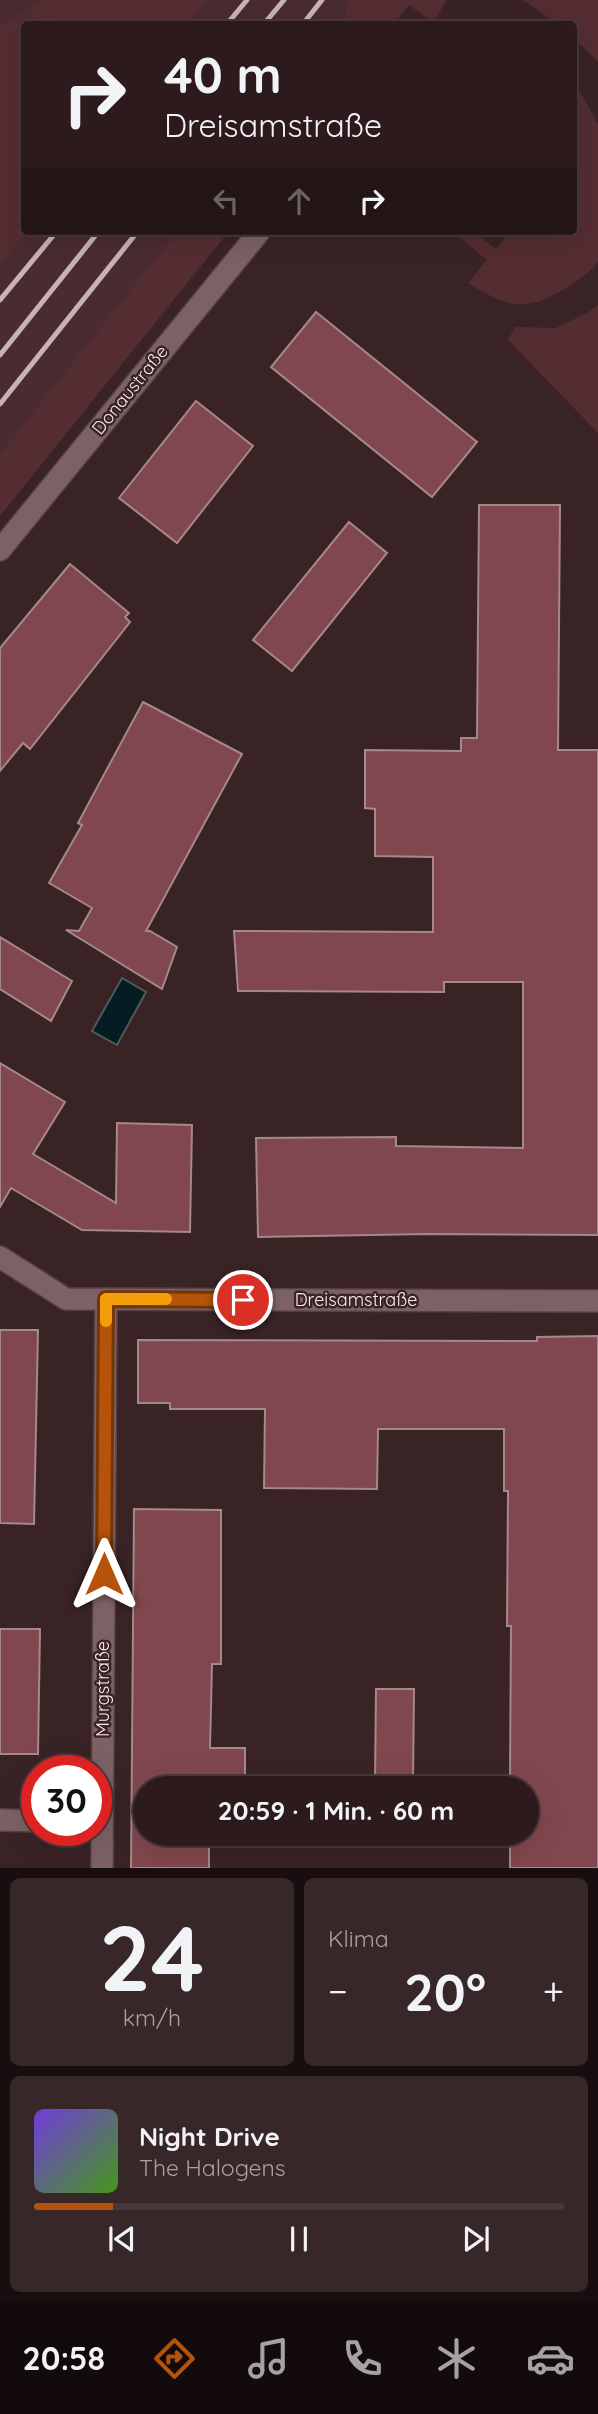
<!DOCTYPE html>
<html lang="de">
<meta charset="utf-8">
<style>
body{margin:0;font-family:Quicksand,sans-serif;background:#382729;color:#f1f3f6;height:100vh;display:flex;flex-direction:column;font-size:26px;white-space:nowrap}
*{box-sizing:border-box;margin:0}
p{font-size:23px;color:#a6a1a3}
.icon{flex:none;width:38px;height:38px;fill:none;stroke:currentColor;stroke-width:2;stroke-linecap:round;stroke-linejoin:round}
.map{position:relative;height:1868px;overflow:hidden}
.panel{display:flex;flex-direction:column;gap:10px;padding:10px;background:#180e0f;flex:1}
.panel>*{flex:none}
.banner{position:absolute;left:21px;top:21px;width:556px;height:214px;border-radius:7px;box-shadow:0 7px 28px #0002,0 0 0 2px #48383b;background:#2c1a1c;color:#f1f3f6;overflow:hidden}
.speed{position:absolute;left:21px;top:1755px;display:flex;gap:14px;font-size:35px;font-weight:700;text-align:center}
.speed>*{display:grid;place-content:center;width:91px;height:91px;border-radius:50%;background:#2c1a1c;box-shadow:0 7px 28px #0002,0 0 0 2px #48383b;line-height:1}
.speed .limit{border:10px solid #d22;background:#fff;color:#111}
.pin{position:absolute;display:grid;place-items:center;width:60px;height:60px;color:#fff;margin:-30px;border:4px solid #fff;border-radius:50%;box-shadow:0 2px 7px #0007}
.me{position:absolute;width:77px;margin:-38px;rotate:0deg;stroke-linejoin:round;filter:drop-shadow(0 0 5px #0008)}
.turn{display:flex;align-items:center;gap:24px;height:147px;padding:0 28px;font-size:32px}
.turn .icon{width:91px;height:91px;stroke-width:2.5}
.turn b{display:block;font-size:49px;line-height:60px}
.lanes{display:flex;align-items:center;height:66px;padding:0 28px;background:#0003;justify-content:center;gap:35px;direction:ltr}
.lanes .off{opacity:.35}
.big{font-size:52px;font-weight:700;line-height:1.1}
.panel .card{flex:1;display:flex;flex-direction:column;justify-content:center;gap:10px;min-width:0;padding:0 24px;border-radius:10px;background:#382729}
.panel .dial{align-items:center;gap:0}
.dial b{font-size:91px;line-height:1}
.song{display:flex;align-items:center;gap:21px}
.cover{width:84px;height:84px;border-radius:10px;background:linear-gradient(135deg,hsl(260 70% 55%),hsl(100 70% 35%))}
.played{height:7px;border-radius:4px;background:linear-gradient(90deg,#b45309 15%,#48383b 15%)}
.keys{display:flex;justify-content:space-around;direction:ltr}
.heat{display:flex;justify-content:space-between;align-items:center;font-size:38px;direction:ltr}
.panel .tiles{flex:1;display:grid;gap:10px;grid-template-columns:1fr 1fr}
.card:last-child{grid-column:span 2}
.trip{position:absolute;left:133px;top:1776px;width:406px;height:70px;border-radius:35px;background:#2c1a1c;box-shadow:0 7px 28px #0002,0 0 0 2px #48383b;font-weight:700;line-height:70px;text-align:center}
.tab-bar{display:flex;height:112px;justify-content:space-around;align-items:center;background:#120a0b;color:#a6a1a3}
.tab-bar .icon{width:49px;height:49px}
.tab-bar .on{color:#b45309}
.tab-bar b{font-size:32px;color:#f1f3f6}
.map>svg:first-child{display:block}
.built{fill:#4a2c30}
.green{fill:#542d32}
.water{fill:#051c23;stroke:#4f5a5f;stroke-width:2}
.building{fill:#81474e;stroke:#a5888b;stroke-width:2}
.lines{fill:none;stroke-linecap:round;stroke-linejoin:round}
.street-casing{stroke:#554243;stroke-width:24}
.street{stroke:#7d6265;stroke-width:21}
.rail{stroke:#c6b4b5;stroke-width:5}
.route-casing{stroke:#753606;stroke-width:18}
.route{stroke:#b45309;stroke-width:12}
.slow{stroke:#f59e0b;stroke-width:12}
.labels{text-anchor:middle;stroke-width:5;stroke-linejoin:round;paint-order:stroke}
.street-label{font-size:18px;fill:#fbebec;stroke:#3a2325}
</style>
<div class="map">
<svg width="598" height="1868" viewBox="0 0 598 1868">
<rect width="100%" height="100%" fill="#3a2325"/>
<g class="built">
<path d="M 0,0 L 43,0 L 0,24 Z"/>
<path d="M 207,0 L 347,0 L 344,24 L 188,24 Z"/>
<path d="M 27,231 L 177,231 L 0,454 L 0,265 Z"/>
</g>
<g class="green">
<path d="M 43,0 L 207,0 L 188,24 L 24,24 L 24,231 L 27,231 L 0,265 L 0,24 Z"/>
<path d="M 347,0 L 446,0 L 434,23 L 409,5 L 394,24 L 344,24 Z"/>
<path d="M 523,0 L 598,0 L 598,61 L 574,39 L 574,24 L 557,24 Z"/>
<path d="M 574,87 L 583,97 L 598,124 L 598,262 C 590,272 579,280 569,286 C 528,313 508,308 468,283 L 487,260 L 452,231 L 473,231 L 496,249 L 511,231 L 574,231 Z"/>
<path d="M 177,231 L 229,231 L 0,516 L 0,454 Z"/>
<path d="M 598,305 L 598,433 L 508,340 L 515,327 L 556,328 L 589,312 Z"/>
</g>
<path class="water" d="M 122,978 L 146,992 L 117,1045 L 92,1031 Z"/>
<g class="building">
<path d="M 316,312 L 477,442 L 432,497 L 271,367 Z"/>
<path d="M 196,401 L 253,446 L 177,543 L 119,498 Z"/>
<path d="M 479,505 L 560,505 L 558,750 L 598,750 L 598,1235 L 427,1234 L 258,1237 L 256,1138 L 396,1137 L 396,1146 L 523,1148 L 523,982 L 444,982 L 444,992 L 238,991 L 234,931 L 433,932 L 433,857 L 375,856 L 375,809 L 365,808 L 365,750 L 461,751 L 461,738 L 477,738 Z"/>
<path d="M 349,522 L 387,553 L 292,671 L 253,640 Z"/>
<path d="M 70,564 L 129,613 L 125,617 L 130,622 L 30,749 L 23,743 L 0,771 L 0,648 Z"/>
<path d="M 143,702 L 242,754 L 146,931 L 150,931 L 177,947 L 162,989 L 66,930 L 79,931 L 92,908 L 49,883 L 82,825 L 78,823 Z"/>
<path d="M 0,937 L 72,981 L 51,1021 L 0,989 Z"/>
<path d="M 0,1063 L 65,1102 L 33,1154 L 116,1203 L 117,1123 L 192,1125 L 190,1232 L 82,1230 L 11,1188 L 0,1207 Z"/>
<path d="M 0,1330 L 38,1330 L 34,1524 L 0,1523 Z"/>
<path d="M 598,1336 L 598,1868 L 510,1868 L 510,1834 L 527,1834 L 527,1788 L 511,1788 L 510,1779 L 511,1626 L 507,1626 L 508,1491 L 504,1491 L 504,1429 L 378,1429 L 377,1489 L 264,1488 L 265,1409 L 170,1409 L 170,1403 L 138,1403 L 138,1340 L 537,1341 L 537,1337 Z"/>
<path d="M 134,1509 L 221,1510 L 221,1664 L 212,1664 L 210,1748 L 245,1748 L 245,1788 L 145,1788 L 145,1834 L 245,1834 L 218,1836 L 218,1842 L 209,1842 L 209,1868 L 131,1868 Z"/>
<path d="M 0,1629 L 40,1629 L 38,1754 L 0,1754 Z"/>
<path d="M 376,1689 L 414,1689 L 413,1783 L 375,1783 Z"/>
</g>
<g class="lines">
<g class="street-casing">
<g id="street">
<path d="M 0,550 L 260,231"/>
<path d="M 0,1257 L 66,1299 L 598,1301"/>
<path d="M 0,1820 L 37,1821"/>
<path d="M 102,1868 L 106,1299"/>
</g>
</g>
<use href="#street" class="street"/>
<g class="rail">
<path d="M 227,24 L 247,0"/>
<path d="M 264,24 L 284,0"/>
<path d="M 303,24 L 322,0"/>
<path d="M 0,300 L 57,231"/>
<path d="M 0,355 L 99,231"/>
<path d="M 0,404 L 138,231"/>
</g>
</g>
<g class="lines">
<g class="route-casing">
<path id="route" d="M 104,1574 L 106,1299 L 243,1300"/>
</g>
<use href="#route" class="route"/>
<path class="slow" d="M 106,1321 L 106,1299 L 166,1299"/>
</g>
<g class="labels">
<g class="street-label">
<text transform="translate(130 390) rotate(-51)" y="6">Donaustraße</text>
<text x="356" y="1306">Dreisamstraße</text>
<text transform="translate(103 1689) rotate(-90)" y="6">Murgstraße</text>
</g>
</g>
</svg>
<div class="speed"><div class="limit">30</div></div>
<div class="pin" style="left:243px;top:1300px;background:#d93025"><svg class="icon" aria-label="arrive" viewBox="0 0 24 24"><path d="M6 21V4h12l-3 4 3 4H6"/></svg></div>
<svg class="me" style="left:104px;top:1574px" viewBox="-20 -20 40 40"><path d="M0-17L14 15 0 8-14 15z" fill="#b45309" stroke="#fff" stroke-width="4"/></svg>
<div class="trip">20:59 · 1 Min. · 60 m</div>
<div class="banner">
<div class="turn"><svg class="icon" aria-label="right" viewBox="0 0 24 24"><path d="M7 20v-9h11M14 6l5 5-5 5"/></svg><div><b>40 m</b>Dreisamstraße</div></div>
<div class="lanes"><svg class="icon off" aria-label="left" viewBox="0 0 24 24"><path d="M17 20v-9H6M10 6l-5 5 5 5"/></svg><svg class="icon off" aria-label="ahead" viewBox="0 0 24 24"><path d="M12 20V5M6 11l6-6 6 6"/></svg><svg class="icon" aria-label="right" viewBox="0 0 24 24"><path d="M7 20v-9h11M14 6l5 5-5 5"/></svg></div>
</div>
</div>
<section class="panel">
<div class="tiles">
<div class="card dial"><b>24</b><p>km/h</p></div>
<div class="card"><p>Klima</p>
<div class="heat"><a>−</a><b class="big">20°</b><a>+</a></div>
</div>
<div class="card">
<div class="song"><i class="cover"></i><div><b>Night Drive</b><p>The Halogens</p></div></div>
<div class="played"></div>
<div class="keys"><svg class="icon" aria-label="previous" viewBox="0 0 24 24"><path d="M18 5L8 12l10 7zM5 5v14"/></svg><svg class="icon" aria-label="pause" viewBox="0 0 24 24"><path d="M8 5v14M16 5v14"/></svg><svg class="icon" aria-label="next" viewBox="0 0 24 24"><path d="M6 5l10 7-10 7zM19 5v14"/></svg></div>
</div>
</div>
</section>
<nav class="tab-bar">
<b>20:58</b>
<svg class="icon on" aria-label="directions" viewBox="0 0 24 24"><path d="M12 3l9 9-9 9-9-9zM9 14v-3h6M13 9l2 2-2 2"/></svg>
<svg class="icon" aria-label="music" viewBox="0 0 24 24"><path d="M9 18V5l10-2v13"/><circle cx="6" cy="18" r="3"/><circle cx="16" cy="16" r="3"/></svg>
<svg class="icon" aria-label="phone" viewBox="0 0 24 24"><path d="M5 4h4l2 5-3 2q2 4 5 5l2-3 5 2v4C11 20 4 13 5 4z"/></svg>
<svg class="icon" aria-label="climate" viewBox="0 0 24 24"><path d="M12 3v18M4 7l16 10M4 17L20 7"/></svg>
<svg class="icon" aria-label="car" viewBox="0 0 24 24"><path d="M5 17H2v-5l4-1 3-4h7l3 4 3 1v5h-3M9 17h6M6 11h13"/><circle cx="7" cy="17" r="2"/><circle cx="17" cy="17" r="2"/></svg>
</nav>
